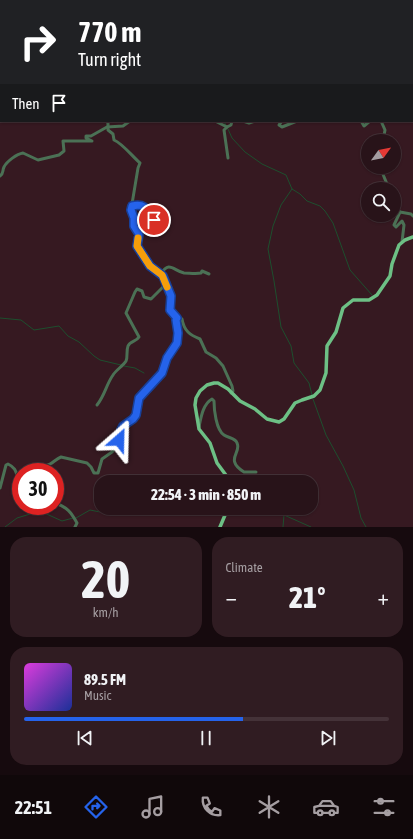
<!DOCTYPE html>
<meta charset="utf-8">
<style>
body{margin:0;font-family:"Asap Condensed",sans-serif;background:#301c22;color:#f1f3f6;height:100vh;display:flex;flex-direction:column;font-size:15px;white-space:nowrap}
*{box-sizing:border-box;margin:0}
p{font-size:13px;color:#a59ea2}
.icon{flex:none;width:22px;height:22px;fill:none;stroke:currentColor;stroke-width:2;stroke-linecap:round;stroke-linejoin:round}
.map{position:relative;height:527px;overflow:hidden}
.panel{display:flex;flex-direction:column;gap:10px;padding:10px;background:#160a0e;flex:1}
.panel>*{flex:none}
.top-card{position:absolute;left:0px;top:0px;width:413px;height:122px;box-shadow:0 1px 3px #0004,0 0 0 1px #443238;background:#202124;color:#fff;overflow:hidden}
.needle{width:26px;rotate:57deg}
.buttons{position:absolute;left:361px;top:134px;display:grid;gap:8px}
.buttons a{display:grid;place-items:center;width:40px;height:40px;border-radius:50%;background:#281319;box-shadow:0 1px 3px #0004,0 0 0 1px #443238;font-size:20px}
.speed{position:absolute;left:12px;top:463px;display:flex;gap:8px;font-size:20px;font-weight:700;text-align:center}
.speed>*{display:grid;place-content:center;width:52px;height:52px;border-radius:50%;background:#281319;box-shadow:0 1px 3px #0004,0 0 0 1px #443238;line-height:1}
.speed .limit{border:6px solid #d22;background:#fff;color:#111}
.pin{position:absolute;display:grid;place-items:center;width:34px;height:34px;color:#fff;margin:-17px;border:2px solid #fff;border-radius:50%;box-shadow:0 1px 4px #0007}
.me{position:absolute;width:44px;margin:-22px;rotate:25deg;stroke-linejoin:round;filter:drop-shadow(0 0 3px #0008)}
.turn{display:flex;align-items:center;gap:14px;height:84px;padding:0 12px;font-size:18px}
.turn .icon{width:52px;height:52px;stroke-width:2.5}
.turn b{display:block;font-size:28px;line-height:34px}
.then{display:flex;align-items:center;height:38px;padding:0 12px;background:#0003;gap:8px;font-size:15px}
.big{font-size:30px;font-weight:800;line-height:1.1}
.panel .tile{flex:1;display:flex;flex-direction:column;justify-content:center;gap:6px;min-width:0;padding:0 14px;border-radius:16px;background:#301c22}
.panel .dial{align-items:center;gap:0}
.dial b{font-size:52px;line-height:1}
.song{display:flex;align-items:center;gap:12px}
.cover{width:48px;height:48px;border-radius:6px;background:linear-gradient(135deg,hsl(300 70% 55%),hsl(230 70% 35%))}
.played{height:4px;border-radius:2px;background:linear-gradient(90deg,#2563eb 60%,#443238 60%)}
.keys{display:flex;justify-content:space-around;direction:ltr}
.heat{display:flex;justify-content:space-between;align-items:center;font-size:22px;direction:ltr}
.panel .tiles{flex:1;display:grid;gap:10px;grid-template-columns:1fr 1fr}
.tile:last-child{grid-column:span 2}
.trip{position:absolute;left:94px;top:475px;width:224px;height:40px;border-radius:16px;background:#281319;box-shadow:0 1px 3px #0004,0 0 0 1px #443238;font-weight:800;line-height:40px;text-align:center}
.tab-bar{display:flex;height:64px;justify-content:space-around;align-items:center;background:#10080a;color:#a59ea2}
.tab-bar .icon{width:28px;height:28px}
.tab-bar .selected{color:#2563eb}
.tab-bar b{font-size:18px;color:#f1f3f6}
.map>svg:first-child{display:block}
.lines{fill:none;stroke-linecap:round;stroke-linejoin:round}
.stream{stroke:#1d4f2e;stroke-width:1}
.minor{stroke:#4b7155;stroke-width:3}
.major{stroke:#6dc085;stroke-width:3.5}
.route-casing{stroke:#184099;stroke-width:10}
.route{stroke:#2563eb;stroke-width:7}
.slow{stroke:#f59e0b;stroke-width:7}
</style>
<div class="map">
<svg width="413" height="527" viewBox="0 0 413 527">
<rect width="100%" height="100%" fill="#361921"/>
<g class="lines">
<g class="stream">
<path d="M 205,1 L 205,0"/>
<path d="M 224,121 L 226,126"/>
<path d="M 228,129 L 232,138 L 245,152 L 262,164 L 286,175 L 292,189 L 300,194 L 307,201 L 320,206 L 325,211 L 333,223 L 350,270 L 372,295"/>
<path d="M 292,189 L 281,205 L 273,226 L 268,249 L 274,281 L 281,327 L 291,346 L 294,363 L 309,383 L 312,395"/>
<path d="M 0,318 L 21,320 L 34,330 L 59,326 L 68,336 L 79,342 L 94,356 L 100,360 L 121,365"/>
<path d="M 124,366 L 135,368 L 144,373"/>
<path d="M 313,399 L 326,435 L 343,466 L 354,490 L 361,518 L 366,527"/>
<path d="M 178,482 L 184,480 L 193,482"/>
<path d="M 282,508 L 284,515 L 283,527"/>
<path d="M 284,515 L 311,527"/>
<path d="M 76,518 L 90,510 L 105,513 L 114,508"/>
<path d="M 5,527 L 17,518 L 40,511 L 62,521 L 73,518"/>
</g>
<g class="minor">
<path d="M 260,1 L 260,0"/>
<path d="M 340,1 L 341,0"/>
<path d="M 412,113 L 413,114"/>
<path d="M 106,121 L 108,123 L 108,130 L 113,134 L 114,140 C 123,144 132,156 140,163 L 138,168 L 131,210 L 134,218 L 134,226 L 139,234 L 137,246 L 150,266 L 163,277 L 171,296 L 170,310 L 177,318"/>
<path d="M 215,121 L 227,127 L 231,125 L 232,121"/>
<path d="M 243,121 L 249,123 L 255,121"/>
<path d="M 282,121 L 279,125 L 282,127 L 297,121"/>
<path d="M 361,121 L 364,126 L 370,121"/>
<path d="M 381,121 L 385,130 L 383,141"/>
<path d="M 227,127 L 224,130 L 228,158"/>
<path d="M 380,167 L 389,189"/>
<path d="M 0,176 C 4,173 2,171 4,167 C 7,161 17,154 23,153 L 38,160 L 59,155 L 64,151 L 63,141 L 92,141 L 86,138 L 86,136 L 91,136 L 107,127 L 123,126 L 130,121 L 139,121"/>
<path d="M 132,206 L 139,204 C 142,206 145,207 147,209 C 154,216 152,225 167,223"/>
<path d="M 394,206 L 400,212 L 394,225 L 396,227 L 402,221 L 404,225 L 402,242"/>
<path d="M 400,212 L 411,214 L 413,216"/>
<path d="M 161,274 C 169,260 174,271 184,273 C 189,273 196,274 201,273 L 202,271 L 209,274"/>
<path d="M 97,405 C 105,395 106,385 113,375 C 116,370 123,366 126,361 C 128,357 126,351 128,346 C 130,341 136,342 139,337 L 126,313 L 135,292 L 137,289 L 142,291 L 144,297 L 151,299 L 166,284"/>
<path d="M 199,427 C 201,417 203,404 212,399 L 214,401 C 214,409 216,430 224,435 C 228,438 236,438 237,443 C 242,453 224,459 244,472 L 256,472"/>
<path d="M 31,472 C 36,468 44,467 50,464 C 54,462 56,459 61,457 L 87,463 L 91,467 L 94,473 L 98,473 L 102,459 L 112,452 L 118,444 L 121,430 L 123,426 L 133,419 L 136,415 L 139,398 L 162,373 L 167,358 L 178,339 L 176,320 L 179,317 L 182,319 C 184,331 190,335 200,339 L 206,352 L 216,358 L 223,366 L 232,386 L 233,391 L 231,393"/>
<path d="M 0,488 L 6,465 L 8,464 C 19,469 15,477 21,483"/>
<path d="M 55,503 C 67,507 71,512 77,523 L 75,527"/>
</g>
<g class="major">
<path d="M 231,482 L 217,463 L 210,443 L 199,429 L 195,405 L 196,398 L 200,391 L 207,385 L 214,383 L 218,383 L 228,389 L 240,401 L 255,409 L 267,419 L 279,422 L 284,419 L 295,403 L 302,400 L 314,396 L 320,390 L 326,373 L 327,346 L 336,332 L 343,308 L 353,300 L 369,300 L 377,295 L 390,276 L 392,264 L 399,245 L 405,240 L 413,237"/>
<path d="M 220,527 L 228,508"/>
</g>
</g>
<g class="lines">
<g class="route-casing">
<path id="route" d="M 119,440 L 121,430 L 123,426 L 133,419 L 136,415 L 139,398 L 162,373 L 167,358 L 177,343 L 178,333 L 176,320 L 177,318 L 170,310 L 171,296 L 163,276 L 150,266 L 137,246 L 139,234 L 134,226 L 134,218 L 131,210 L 132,206 C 146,203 147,210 154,220"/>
</g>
<use href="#route" class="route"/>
<path class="slow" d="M 138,238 L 137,246 L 150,266 L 162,275 L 167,287"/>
</g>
</svg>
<div class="buttons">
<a><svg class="needle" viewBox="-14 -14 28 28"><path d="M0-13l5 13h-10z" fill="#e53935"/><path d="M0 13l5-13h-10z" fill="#a59ea2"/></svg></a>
<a><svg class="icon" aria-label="search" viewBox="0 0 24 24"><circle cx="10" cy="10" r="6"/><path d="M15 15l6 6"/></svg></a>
</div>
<div class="speed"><div class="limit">30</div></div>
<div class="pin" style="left:154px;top:220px;background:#d93025"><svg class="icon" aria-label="arrive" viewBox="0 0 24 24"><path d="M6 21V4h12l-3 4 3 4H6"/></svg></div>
<svg class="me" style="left:119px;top:440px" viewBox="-20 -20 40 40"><path d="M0-17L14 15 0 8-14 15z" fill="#2563eb" stroke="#fff" stroke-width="4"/></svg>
<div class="trip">22:54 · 3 min · 850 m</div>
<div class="top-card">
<div class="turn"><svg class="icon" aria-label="right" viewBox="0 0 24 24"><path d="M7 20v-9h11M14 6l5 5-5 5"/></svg><div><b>770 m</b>Turn right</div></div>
<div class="then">Then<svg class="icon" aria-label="arrive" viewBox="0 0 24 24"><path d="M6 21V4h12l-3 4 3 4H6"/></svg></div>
</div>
</div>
<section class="panel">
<div class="tiles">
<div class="tile dial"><b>20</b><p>km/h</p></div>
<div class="tile"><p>Climate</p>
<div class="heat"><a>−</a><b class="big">21°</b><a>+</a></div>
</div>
<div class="tile">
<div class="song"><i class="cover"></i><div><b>89.5 FM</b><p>Music</p></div></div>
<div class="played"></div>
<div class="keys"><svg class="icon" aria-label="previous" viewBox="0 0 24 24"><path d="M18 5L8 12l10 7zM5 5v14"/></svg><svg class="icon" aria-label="pause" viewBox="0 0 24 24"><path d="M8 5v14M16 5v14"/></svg><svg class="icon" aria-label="next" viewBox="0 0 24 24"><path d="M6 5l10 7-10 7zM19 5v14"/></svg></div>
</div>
</div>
</section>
<nav class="tab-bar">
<b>22:51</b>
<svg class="icon selected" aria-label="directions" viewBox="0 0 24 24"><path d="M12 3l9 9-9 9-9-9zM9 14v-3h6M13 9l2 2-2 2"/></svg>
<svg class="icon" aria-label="music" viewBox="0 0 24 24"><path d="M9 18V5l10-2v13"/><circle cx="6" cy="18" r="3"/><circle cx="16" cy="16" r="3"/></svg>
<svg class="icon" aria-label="phone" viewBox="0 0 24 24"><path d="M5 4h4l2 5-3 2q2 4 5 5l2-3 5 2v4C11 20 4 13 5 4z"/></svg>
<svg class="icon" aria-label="climate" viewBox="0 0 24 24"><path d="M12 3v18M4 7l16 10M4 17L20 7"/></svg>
<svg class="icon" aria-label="car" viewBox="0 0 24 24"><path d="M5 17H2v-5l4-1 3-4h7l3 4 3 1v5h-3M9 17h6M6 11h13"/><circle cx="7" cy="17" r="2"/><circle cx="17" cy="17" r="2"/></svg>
<svg class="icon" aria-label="filters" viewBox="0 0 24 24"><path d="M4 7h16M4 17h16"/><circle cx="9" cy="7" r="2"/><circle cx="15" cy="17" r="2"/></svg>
</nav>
